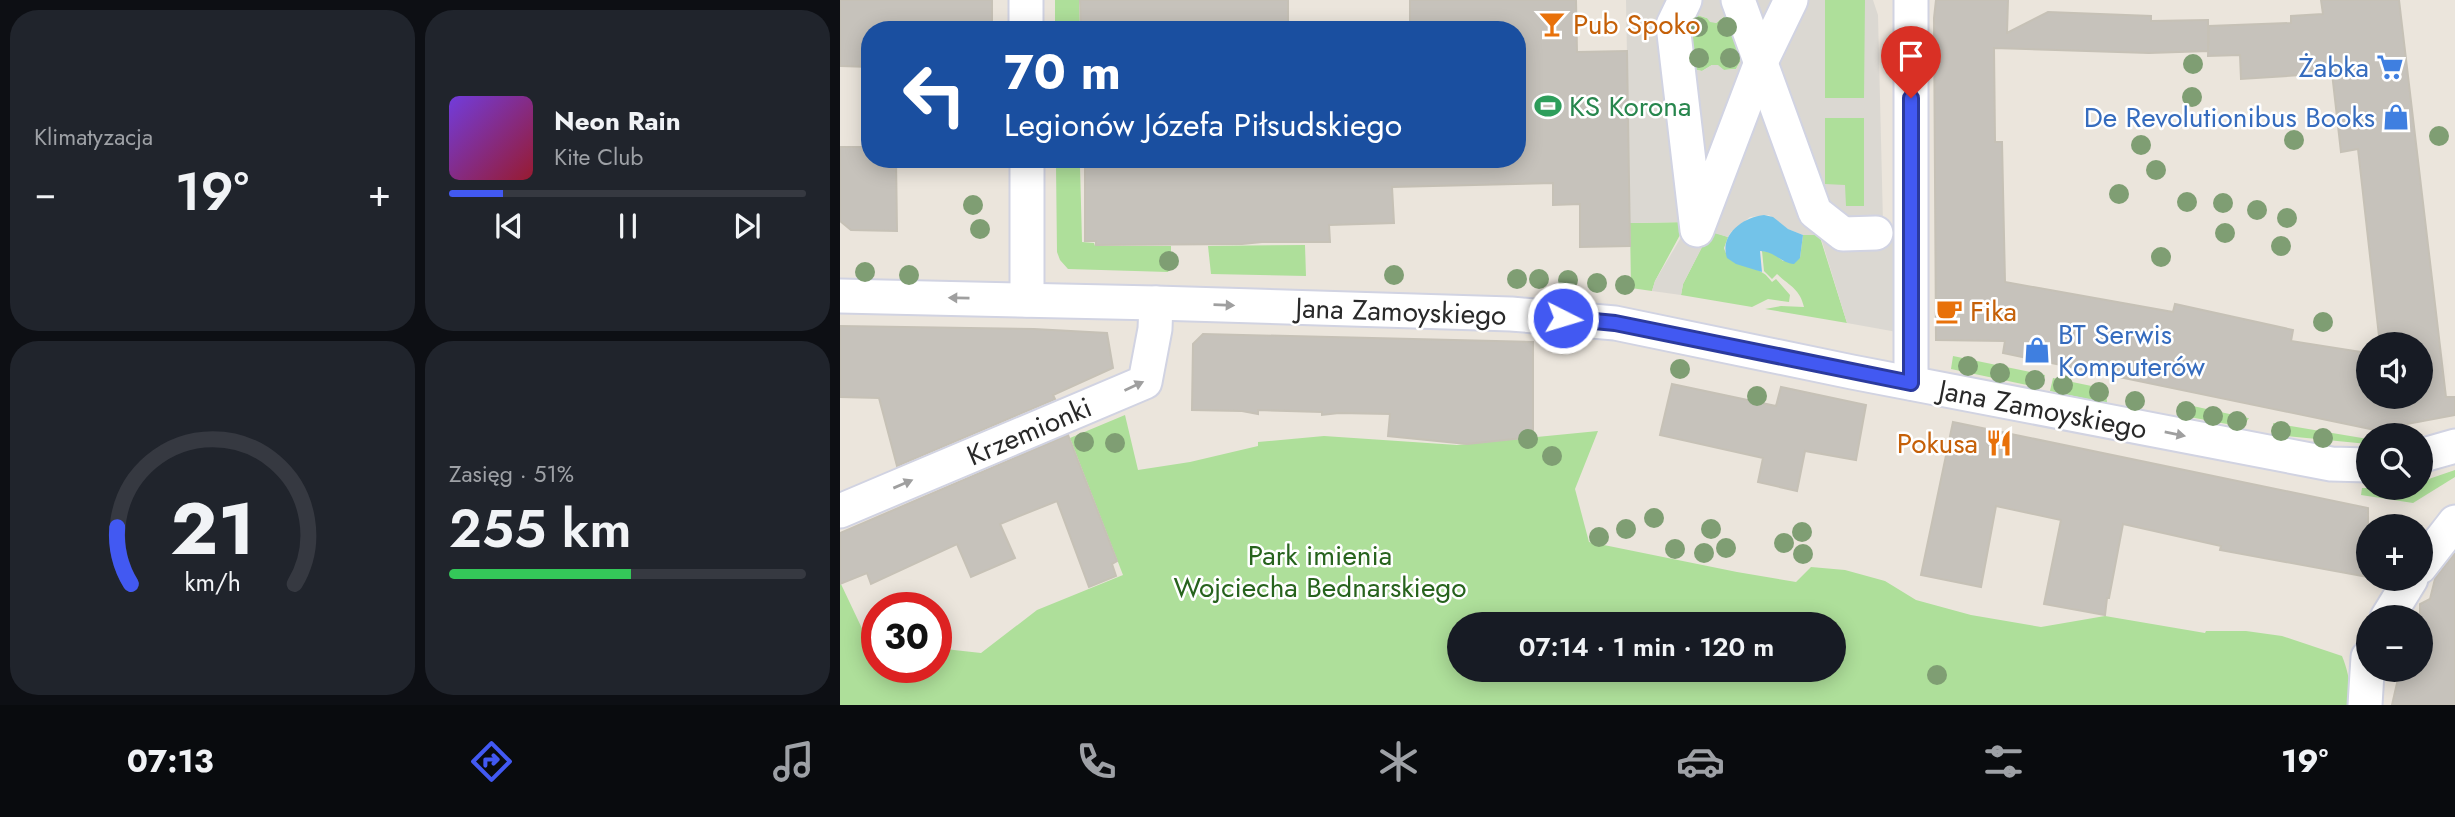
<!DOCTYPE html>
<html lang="pl">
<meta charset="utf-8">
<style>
body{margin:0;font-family:Jost,sans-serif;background:#20242c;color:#f1f3f6;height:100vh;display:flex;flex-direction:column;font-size:26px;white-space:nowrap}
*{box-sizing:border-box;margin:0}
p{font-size:23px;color:#9ea1a6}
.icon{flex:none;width:38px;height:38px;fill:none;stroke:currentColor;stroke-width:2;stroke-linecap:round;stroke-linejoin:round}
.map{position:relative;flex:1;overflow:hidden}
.sheet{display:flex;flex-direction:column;gap:10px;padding:10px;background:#0d0f14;width:840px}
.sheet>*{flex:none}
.banner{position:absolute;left:21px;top:21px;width:665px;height:147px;border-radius:28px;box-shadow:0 4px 18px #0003;background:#1a4fa0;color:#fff;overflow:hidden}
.controls{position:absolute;left:1516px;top:332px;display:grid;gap:14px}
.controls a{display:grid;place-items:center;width:77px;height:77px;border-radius:50%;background:#171b24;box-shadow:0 4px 18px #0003;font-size:35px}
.speed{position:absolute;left:21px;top:592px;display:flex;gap:14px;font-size:35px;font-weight:700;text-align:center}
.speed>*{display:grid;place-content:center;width:91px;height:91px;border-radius:50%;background:#171b24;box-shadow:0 4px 18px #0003;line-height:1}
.speed .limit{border:10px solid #d22;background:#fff;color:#111}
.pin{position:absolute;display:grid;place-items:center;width:60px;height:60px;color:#fff;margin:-72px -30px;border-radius:50% 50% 50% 0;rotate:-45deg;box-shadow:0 0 7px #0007}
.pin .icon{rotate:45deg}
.me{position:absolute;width:77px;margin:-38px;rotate:95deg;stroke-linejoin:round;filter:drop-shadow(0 0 5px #0008)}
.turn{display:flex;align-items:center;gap:24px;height:147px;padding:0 28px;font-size:32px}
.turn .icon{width:91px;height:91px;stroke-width:2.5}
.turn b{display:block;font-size:49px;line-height:60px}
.big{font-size:52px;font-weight:600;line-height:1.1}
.sheet .tile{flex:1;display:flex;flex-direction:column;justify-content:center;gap:10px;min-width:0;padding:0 24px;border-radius:28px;background:#20242c}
.sheet .dial{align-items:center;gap:0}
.dial svg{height:182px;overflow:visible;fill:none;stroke:#363941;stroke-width:7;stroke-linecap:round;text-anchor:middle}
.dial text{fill:#f1f3f6;stroke:none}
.song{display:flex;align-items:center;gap:21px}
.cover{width:84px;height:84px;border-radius:10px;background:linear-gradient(135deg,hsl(260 70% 55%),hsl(350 70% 35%))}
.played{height:7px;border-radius:4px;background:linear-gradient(90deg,#4259f2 15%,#363941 15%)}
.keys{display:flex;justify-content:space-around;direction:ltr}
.heat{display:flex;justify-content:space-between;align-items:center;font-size:38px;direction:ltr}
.charge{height:10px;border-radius:5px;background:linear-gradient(90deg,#34c759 51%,#363941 0)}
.sheet .tiles{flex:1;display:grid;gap:10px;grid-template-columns:repeat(2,1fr)}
.trip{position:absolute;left:607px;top:612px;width:399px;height:70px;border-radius:35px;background:#171b24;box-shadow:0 4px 18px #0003;font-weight:600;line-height:70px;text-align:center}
.tab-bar{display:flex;height:112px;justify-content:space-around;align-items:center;background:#090b0e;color:#9ea1a6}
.tab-bar .icon{width:49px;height:49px}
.tab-bar .on{color:#4259f2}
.tab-bar b{font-size:32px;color:#f1f3f6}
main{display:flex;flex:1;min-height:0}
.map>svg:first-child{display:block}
.green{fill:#aedf9a;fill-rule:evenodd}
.plaza{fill:#dbd8d2;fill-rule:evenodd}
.water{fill:#73c3e9}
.building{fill:#c6c2bb;stroke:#c6c1b6;stroke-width:2}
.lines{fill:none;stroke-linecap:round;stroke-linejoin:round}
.minor-casing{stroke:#d1d3e2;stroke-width:37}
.minor{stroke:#fff;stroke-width:33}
.tree{fill:#7f9e73}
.oneway{fill:#9f9f9f}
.route-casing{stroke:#2b3a9d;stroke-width:18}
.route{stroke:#4259f2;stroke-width:12}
.labels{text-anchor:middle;stroke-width:5;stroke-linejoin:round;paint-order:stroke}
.food-label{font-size:28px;fill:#c56008;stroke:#fff;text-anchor:start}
.shop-label{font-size:28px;fill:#366cbe;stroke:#fff;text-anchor:end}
.leisure-label{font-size:28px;fill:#27864d;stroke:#fff;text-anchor:start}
.street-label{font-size:28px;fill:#292929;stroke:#fff}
.park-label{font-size:28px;fill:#27631d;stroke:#fff}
</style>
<main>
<section class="sheet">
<div class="tiles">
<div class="tile"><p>Klimatyzacja</p>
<div class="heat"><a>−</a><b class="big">19°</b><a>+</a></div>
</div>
<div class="tile">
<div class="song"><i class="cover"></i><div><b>Neon Rain</b><p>Kite Club</p></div></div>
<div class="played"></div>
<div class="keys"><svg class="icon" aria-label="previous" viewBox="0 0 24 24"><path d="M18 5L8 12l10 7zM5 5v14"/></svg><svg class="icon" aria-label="pause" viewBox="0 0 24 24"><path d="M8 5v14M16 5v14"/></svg><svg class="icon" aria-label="next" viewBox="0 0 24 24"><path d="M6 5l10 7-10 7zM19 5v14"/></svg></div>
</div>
<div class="tile dial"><svg viewBox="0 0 100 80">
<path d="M14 69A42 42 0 1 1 86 69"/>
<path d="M14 69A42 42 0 0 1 8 44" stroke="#4259f2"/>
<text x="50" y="56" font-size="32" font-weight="700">21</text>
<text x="50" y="72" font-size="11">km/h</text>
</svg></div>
<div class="tile"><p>Zasięg · 51%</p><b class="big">255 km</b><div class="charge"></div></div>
</div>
</section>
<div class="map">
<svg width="1615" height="705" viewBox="0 0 1615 705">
<rect width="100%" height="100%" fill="#ebe5dc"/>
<g class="green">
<path d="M 215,0 L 239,0 L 240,30 L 215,30 Z"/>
<rect x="985" y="0" width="40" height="98"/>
<path d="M 857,15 L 867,18 L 876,23 L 886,15 L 899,38 L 895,41 L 896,46 L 900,50 L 902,58 L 896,69 L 884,70 L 872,65 L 862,71 L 851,69 L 849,38 L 850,18 Z"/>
<path d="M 1024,117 L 1024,206 L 1006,206 L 985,185 L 985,118 Z"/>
<path d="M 216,166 L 240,166 L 242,242 L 254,243 L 255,246 L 331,246 L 331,267 L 328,272 L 228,269 L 220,260 L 217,252 Z"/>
<path d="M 847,222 L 815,281 L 812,291 L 791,288 L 790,223 Z"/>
<path d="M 870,231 L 888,237 L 884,248 C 890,269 908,263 923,273 C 927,275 929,279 932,282 L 936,279 L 950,295 L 949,302 L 928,299 L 912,307 L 841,295 L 843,284 Z"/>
<path d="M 979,234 L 1007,323 L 925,309 L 941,306 L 964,307 C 960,289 950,286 937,274 L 932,279 L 924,271 L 922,251 L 932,252 L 943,261 L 960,258 L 963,235 Z"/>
<path d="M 465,245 L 466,276 L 371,274 L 368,246 Z"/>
<path d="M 1113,356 L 1205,375 L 1201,388 L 1111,369 Z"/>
<path d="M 1213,378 L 1266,389 L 1267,403 L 1210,391 Z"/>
<path d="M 1339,403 L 1408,418 L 1409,418 L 1403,427 L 1339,415 Z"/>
<path d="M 285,415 L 298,470 L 350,462 L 418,446 L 418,442 L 484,436 L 617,445 L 758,431 L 735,489 L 749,542 L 897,572 L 956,582 L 971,567 L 1005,570 L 1045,581 L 1076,600 L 1131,615 L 1201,627 L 1265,616 L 1365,633 L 1366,631 L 1406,631 L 1442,636 L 1502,656 C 1509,673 1511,687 1509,705 L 0,705 L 0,582 L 27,639 L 37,641 L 37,667 L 96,667 L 96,648 L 141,653 L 197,610 L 283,575 L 230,438 ZM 620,625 L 994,625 L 994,670 L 620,670 Z"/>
<path d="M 1433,423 L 1528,439 L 1528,444 L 1435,435 Z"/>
<path d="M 1615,470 L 1615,477 L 1573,503 L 1521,495 L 1522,488 L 1580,488 L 1580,482 Z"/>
</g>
<path class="plaza" d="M 786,0 L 985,0 L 985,98 L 1024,98 L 1025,0 L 1033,0 L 1038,15 L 1043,223 L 1055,230 L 1057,332 L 1007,323 L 980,235 L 963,235 L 948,229 L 929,215 L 910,217 L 891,232 L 888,237 L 870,232 L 843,284 L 841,295 L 812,291 L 815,281 L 846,229 L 847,222 L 790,223 ZM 857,15 L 867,18 L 870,22 L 876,23 L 886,15 L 899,38 L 895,41 L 896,46 L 900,50 L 902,58 L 896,69 L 884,70 L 878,65 L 872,65 L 862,71 L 851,69 L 849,49 L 853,46 L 853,41 L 849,38 L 850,18 ZM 985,118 L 1024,118 L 1024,206 L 1006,206 L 1005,185 L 985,184 Z"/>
<path class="water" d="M 924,215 L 933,217 L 948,229 L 963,235 L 960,258 L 954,264 C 941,263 934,251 920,251 L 922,272 L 896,264 L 887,258 C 879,235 903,217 924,215 Z"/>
<g class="building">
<path d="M 0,0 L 152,0 L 152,30 L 30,30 L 30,67 L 0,66 Z"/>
<path d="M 240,0 L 448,0 L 448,30 L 241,30 Z"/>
<path d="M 570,0 L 736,0 L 737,52 L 787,51 L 790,246 L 740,247 L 740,204 L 713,205 L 713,183 L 552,187 L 554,223 L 489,225 L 490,242 L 422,242 L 402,244 L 256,245 L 256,241 L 245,241 L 245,159 L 677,159 L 677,30 L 570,30 Z"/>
<path d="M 1096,0 L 1168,0 L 1167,33 L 1208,12 L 1311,16 L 1311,21 L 1368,20 L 1368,51 L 1309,53 L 1154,48 L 1155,142 L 1162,142 L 1165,282 L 1333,312 L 1335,304 L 1453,330 L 1451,341 L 1528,353 L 1528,397 L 1580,397 L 1580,345 L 1540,345 L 1518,149 L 1501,152 L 1492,73 L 1401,79 L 1400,55 L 1368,56 L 1369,26 L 1451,23 L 1451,16 L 1483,14 L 1481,0 L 1559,0 L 1606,397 L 1615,397 L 1615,415 L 1535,430 L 1163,353 L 1165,341 L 1096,340 L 1094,18 Z"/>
<path d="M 0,147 L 30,147 L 30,159 L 56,159 L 57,231 L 11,230 L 0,221 Z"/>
<path d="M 0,326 L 194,329 L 267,333 L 273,368 L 213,395 L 215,399 L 57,466 L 39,398 L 0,397 Z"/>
<path d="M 363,334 L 693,342 L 693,437 L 627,444 L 548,436 L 550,414 L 499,413 L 482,415 L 482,412 L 418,410 L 418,414 L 402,411 L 352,410 L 353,344 Z"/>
<path d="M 832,384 L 936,406 L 941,387 L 1026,405 L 1016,460 L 965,451 L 957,491 L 918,482 L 923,458 L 820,435 Z"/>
<path d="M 1113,422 L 1528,508 L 1528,577 L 1380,550 L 1381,546 L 1283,524 L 1269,598 L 1267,598 L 1265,615 L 1204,604 L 1221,520 L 1156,506 L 1141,587 L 1081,575 Z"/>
<path d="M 228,435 L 277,561 L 272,564 L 276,576 L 249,587 L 217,501 L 160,524 L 175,558 L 131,577 L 117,544 L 31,584 L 27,573 L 0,584 L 0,533 Z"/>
<path d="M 1615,553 L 1615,705 L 1552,705 L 1560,670 L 1580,670 L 1580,604 L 1590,599 L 1595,579 Z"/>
</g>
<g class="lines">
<g class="minor-casing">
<g id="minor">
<path d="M 845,0 L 833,25 L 857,230 L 921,62 L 951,0"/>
<path d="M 898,0 L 975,212 L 1003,234 L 1036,233"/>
<path d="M 1071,0 L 1071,383"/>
<path d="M 186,30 L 186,0"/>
<path d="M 187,159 L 187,300"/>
<path d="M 0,296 L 316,303 L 671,314 L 775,323 L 1012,372 L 1491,464 L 1528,465"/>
<path d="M 1580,456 L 1615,446"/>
<path d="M 0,511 L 305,382 L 315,329 L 316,303"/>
<path d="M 1580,567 L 1615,522"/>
<path d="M 1547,618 L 1571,579"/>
<path d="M 1525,705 L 1528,657"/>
</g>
</g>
<use href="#minor" class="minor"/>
</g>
<g class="tree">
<circle cx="858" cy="27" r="10"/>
<circle cx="887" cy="27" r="10"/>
<circle cx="859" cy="58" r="10"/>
<circle cx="890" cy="58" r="10"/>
<circle cx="1353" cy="64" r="10"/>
<circle cx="1352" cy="97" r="10"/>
<circle cx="1599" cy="136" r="10"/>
<circle cx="1454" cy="140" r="10"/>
<circle cx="1301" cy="145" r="10"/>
<circle cx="1316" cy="170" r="10"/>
<circle cx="1279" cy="194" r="10"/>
<circle cx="1347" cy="202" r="10"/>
<circle cx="1383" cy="203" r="10"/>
<circle cx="133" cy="205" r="10"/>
<circle cx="1417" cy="210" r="10"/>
<circle cx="1447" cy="218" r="10"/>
<circle cx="140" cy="229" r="10"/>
<circle cx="1385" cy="233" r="10"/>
<circle cx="1441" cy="246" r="10"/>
<circle cx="1321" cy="257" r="10"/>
<circle cx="329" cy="261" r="10"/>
<circle cx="25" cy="272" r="10"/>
<circle cx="69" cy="275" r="10"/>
<circle cx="554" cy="275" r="10"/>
<circle cx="677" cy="279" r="10"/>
<circle cx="699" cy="279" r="10"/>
<circle cx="728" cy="280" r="10"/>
<circle cx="757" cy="283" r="10"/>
<circle cx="785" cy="285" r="10"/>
<circle cx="1483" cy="322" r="10"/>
<circle cx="1128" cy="366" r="10"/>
<circle cx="840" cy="369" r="10"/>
<circle cx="1160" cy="373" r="10"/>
<circle cx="1195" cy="380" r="10"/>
<circle cx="1223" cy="385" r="10"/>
<circle cx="1259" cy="392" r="10"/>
<circle cx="917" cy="396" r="10"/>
<circle cx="1295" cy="401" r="10"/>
<circle cx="1346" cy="411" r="10"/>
<circle cx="1373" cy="416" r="10"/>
<circle cx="1397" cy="421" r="10"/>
<circle cx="1441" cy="431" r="10"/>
<circle cx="1483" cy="438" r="10"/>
<circle cx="688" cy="439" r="10"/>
<circle cx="244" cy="442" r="10"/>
<circle cx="275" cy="443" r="10"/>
<circle cx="712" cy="456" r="10"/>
<circle cx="814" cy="518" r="10"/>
<circle cx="786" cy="529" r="10"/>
<circle cx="871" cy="529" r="10"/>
<circle cx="962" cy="532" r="10"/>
<circle cx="759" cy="537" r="10"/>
<circle cx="944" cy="543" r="10"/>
<circle cx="886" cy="548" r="10"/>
<circle cx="835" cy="549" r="10"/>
<circle cx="864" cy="553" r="10"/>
<circle cx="963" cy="554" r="10"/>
<circle cx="1097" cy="675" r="10"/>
</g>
<defs><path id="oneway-solid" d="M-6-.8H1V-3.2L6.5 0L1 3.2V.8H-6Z" transform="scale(1.75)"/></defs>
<g class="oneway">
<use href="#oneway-solid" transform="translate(119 298) rotate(-179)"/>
<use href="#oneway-solid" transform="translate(384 305) rotate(2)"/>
<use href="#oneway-solid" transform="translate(294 386) rotate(-25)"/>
<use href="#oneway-solid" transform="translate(1335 434) rotate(11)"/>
<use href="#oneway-solid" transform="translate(63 484) rotate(-23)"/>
</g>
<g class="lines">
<g class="route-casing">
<path id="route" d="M 723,318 L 775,323 L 1071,383 L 1071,98"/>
</g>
<use href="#route" class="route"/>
</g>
<defs>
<g id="bar-bare" transform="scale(2.1)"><path d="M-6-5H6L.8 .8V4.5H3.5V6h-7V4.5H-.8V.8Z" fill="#e8710a" stroke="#fff" stroke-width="2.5" paint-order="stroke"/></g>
<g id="supermarket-bare" transform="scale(2.1)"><path d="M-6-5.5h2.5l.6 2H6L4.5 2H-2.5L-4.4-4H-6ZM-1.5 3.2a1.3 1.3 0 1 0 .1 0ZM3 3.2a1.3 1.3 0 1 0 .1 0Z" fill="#3f7fe0" stroke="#fff" stroke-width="2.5" paint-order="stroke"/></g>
<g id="stadium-bare" transform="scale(2.1)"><path d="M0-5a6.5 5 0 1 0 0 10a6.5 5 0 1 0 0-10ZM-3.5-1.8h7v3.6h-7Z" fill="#2e9e5b" stroke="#fff" stroke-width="2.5" paint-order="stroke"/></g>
<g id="shop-bare" transform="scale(2.1)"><path d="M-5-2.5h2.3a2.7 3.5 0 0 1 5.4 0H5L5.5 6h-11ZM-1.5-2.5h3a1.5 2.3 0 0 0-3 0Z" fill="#3f7fe0" stroke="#fff" stroke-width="2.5" paint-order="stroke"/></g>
<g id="cafe-bare" transform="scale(2.1)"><path d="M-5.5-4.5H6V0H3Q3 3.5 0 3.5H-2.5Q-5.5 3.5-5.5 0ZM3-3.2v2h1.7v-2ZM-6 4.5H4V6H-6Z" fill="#e8710a" stroke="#fff" stroke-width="2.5" paint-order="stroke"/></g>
<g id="restaurant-bare" transform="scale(2.1)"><path d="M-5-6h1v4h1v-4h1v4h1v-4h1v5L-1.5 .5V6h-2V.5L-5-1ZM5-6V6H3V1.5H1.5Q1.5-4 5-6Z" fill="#e8710a" stroke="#fff" stroke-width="2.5" paint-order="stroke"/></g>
</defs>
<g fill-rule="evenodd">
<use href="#bar-bare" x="712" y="24"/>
<use href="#supermarket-bare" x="1550" y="67"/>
<use href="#stadium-bare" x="708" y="106"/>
<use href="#shop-bare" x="1556" y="117"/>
<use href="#cafe-bare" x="1109" y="311"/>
<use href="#shop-bare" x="1197" y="350"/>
<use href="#restaurant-bare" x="1159" y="443"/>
</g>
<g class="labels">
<g class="food-label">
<text x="733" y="34">Pub Spoko</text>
<text x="1130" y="321">Fika</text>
<text x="1138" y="453" text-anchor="end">Pokusa</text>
</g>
<g class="shop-label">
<text x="1529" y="77">Żabka</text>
<text x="1535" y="127">De Revolutionibus Books</text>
<text x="1218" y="344" text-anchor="start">BT Serwis<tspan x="1218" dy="32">Komputerów</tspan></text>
</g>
<g class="leisure-label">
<text x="729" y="116">KS Korona</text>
</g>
<g class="street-label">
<text transform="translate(561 311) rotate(2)" y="10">Jana Zamoyskiego</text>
<text transform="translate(1203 409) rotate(11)" y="10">Jana Zamoyskiego</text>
<text transform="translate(189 431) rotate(-23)" y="10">Krzemionki</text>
</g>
<g class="park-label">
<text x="480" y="565">Park imienia<tspan x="480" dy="32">Wojciecha Bednarskiego</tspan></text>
</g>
</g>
</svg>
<div class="controls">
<a><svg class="icon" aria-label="sound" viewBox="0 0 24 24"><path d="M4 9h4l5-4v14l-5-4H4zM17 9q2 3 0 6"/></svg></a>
<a><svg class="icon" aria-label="search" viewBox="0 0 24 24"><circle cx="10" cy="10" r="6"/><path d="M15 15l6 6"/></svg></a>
<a>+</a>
<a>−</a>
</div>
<div class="speed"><div class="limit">30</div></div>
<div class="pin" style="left:1071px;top:98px;background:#d93025"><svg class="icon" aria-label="arrive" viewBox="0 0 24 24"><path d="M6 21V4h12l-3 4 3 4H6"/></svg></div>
<svg class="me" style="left:723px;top:318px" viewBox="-20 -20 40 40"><circle r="17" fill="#4259f2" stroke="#fff" stroke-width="3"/><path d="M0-11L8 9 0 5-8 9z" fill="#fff"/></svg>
<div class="trip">07:14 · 1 min · 120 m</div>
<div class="banner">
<div class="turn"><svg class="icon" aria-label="left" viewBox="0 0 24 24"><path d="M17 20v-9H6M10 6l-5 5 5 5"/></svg><div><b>70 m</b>Legionów Józefa Piłsudskiego</div></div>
</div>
</div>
</main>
<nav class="tab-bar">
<b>07:13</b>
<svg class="icon on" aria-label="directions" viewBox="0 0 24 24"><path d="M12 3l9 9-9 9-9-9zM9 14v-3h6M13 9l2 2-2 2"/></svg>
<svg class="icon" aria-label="music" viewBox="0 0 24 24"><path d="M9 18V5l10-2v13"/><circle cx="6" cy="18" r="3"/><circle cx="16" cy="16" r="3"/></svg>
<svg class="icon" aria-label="phone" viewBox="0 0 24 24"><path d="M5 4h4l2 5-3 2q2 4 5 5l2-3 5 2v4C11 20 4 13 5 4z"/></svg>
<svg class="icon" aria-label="climate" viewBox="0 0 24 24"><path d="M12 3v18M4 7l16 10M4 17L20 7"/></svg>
<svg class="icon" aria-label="car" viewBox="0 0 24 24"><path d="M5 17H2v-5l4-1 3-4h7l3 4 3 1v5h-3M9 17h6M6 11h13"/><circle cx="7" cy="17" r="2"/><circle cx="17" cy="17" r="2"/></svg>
<svg class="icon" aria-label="filters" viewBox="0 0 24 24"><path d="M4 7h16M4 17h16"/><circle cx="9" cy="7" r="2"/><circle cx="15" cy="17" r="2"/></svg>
<b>19°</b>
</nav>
